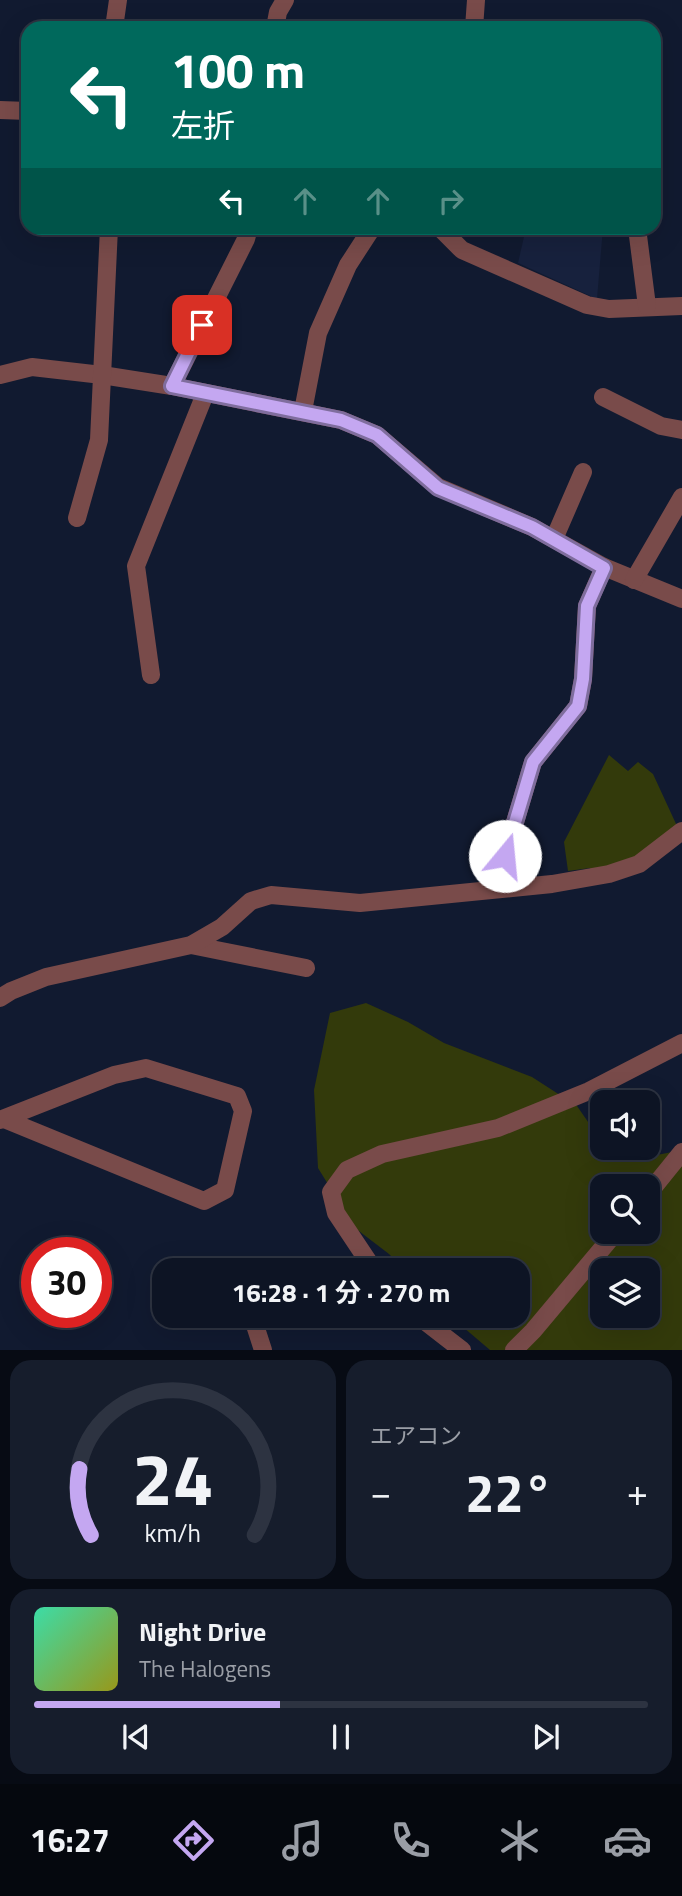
<!DOCTYPE html>
<html lang="ja">
<meta charset="utf-8">
<style>
body{margin:0;font-family:"Titillium Web","Noto Sans JP",sans-serif;background:#161d2c;color:#f1f3f6;height:100vh;display:flex;flex-direction:column;font-size:26px;white-space:nowrap}
*{box-sizing:border-box;margin:0}
p{font-size:23px;color:#9a9ea6}
.icon{flex:none;width:38px;height:38px;fill:none;stroke:currentColor;stroke-width:2;stroke-linecap:round;stroke-linejoin:round}
.map{position:relative;height:1350px;overflow:hidden}
.sheet{display:flex;flex-direction:column;gap:10px;padding:10px;background:#070b14;flex:1}
.sheet>*{flex:none}
.guide{position:absolute;left:21px;top:21px;width:640px;height:214px;border-radius:21px;box-shadow:0 7px 28px #0002,0 0 0 2px #2d3341;background:#00695c;color:#fff;overflow:hidden}
.controls{position:absolute;left:590px;top:1090px;display:grid;gap:14px}
.controls a{display:grid;place-items:center;width:70px;height:70px;border-radius:14px;background:#0d1424;box-shadow:0 7px 28px #0002,0 0 0 2px #2d3341;font-size:35px}
.speed{position:absolute;left:21px;top:1237px;display:flex;gap:14px;font-size:35px;font-weight:700;text-align:center}
.speed>*{display:grid;place-content:center;width:91px;height:91px;border-radius:50%;background:#0d1424;box-shadow:0 7px 28px #0002,0 0 0 2px #2d3341;line-height:1}
.speed .limit{border:10px solid #d22;background:#fff;color:#111}
.pin{position:absolute;display:grid;place-items:center;width:60px;height:60px;color:#fff;margin:-30px;border-radius:14px;box-shadow:0 4px 10px #0006}
.me{position:absolute;width:77px;margin:-38px;rotate:17deg;stroke-linejoin:round;filter:drop-shadow(0 0 5px #0008)}
.turn{display:flex;align-items:center;gap:24px;height:147px;padding:0 35px;font-size:32px}
.turn .icon{width:91px;height:91px;stroke-width:2.5}
.turn b{display:block;font-size:49px;line-height:60px}
.lanes{display:flex;align-items:center;height:66px;padding:0 35px;background:#0003;justify-content:center;gap:35px;direction:ltr}
.lanes .off{opacity:.35}
.big{font-size:52px;font-weight:700;line-height:1.1}
.sheet .tile{flex:1;display:flex;flex-direction:column;justify-content:center;gap:10px;min-width:0;padding:0 24px;border-radius:21px;background:#161d2c}
.sheet .dial{align-items:center;gap:0}
.dial svg{height:182px;overflow:visible;fill:none;stroke:#2d3341;stroke-width:7;stroke-linecap:round;text-anchor:middle}
.dial text{fill:#f1f3f6;stroke:none}
.song{display:flex;align-items:center;gap:21px}
.cover{width:84px;height:84px;border-radius:10px;background:linear-gradient(135deg,hsl(160 70% 55%),hsl(60 70% 35%))}
.played{height:7px;border-radius:4px;background:linear-gradient(90deg,#c4a7f1 40%,#2d3341 40%)}
.keys{display:flex;justify-content:space-around;direction:ltr}
.heat{display:flex;justify-content:space-between;align-items:center;font-size:38px;direction:ltr}
.sheet .tiles{flex:1;display:grid;gap:10px;grid-template-columns:1fr 1fr}
.tile:last-child{grid-column:span 2}
.trip{position:absolute;left:152px;top:1258px;width:378px;height:70px;border-radius:21px;background:#0d1424;box-shadow:0 7px 28px #0002,0 0 0 2px #2d3341;font-weight:700;line-height:70px;text-align:center}
.dock{display:flex;height:112px;justify-content:space-around;align-items:center;background:#05080e;color:#9a9ea6}
.dock .icon{width:49px;height:49px}
.dock .current{color:#c4a7f1}
.dock b{font-size:32px;color:#f1f3f6}
.map>svg:first-child{display:block}
.built{fill:#17213d}
.green{fill:#333a0b;fill-rule:evenodd}
.lines{fill:none;stroke-linecap:round;stroke-linejoin:round}
.minor{stroke:#794b4a;stroke-width:18}
.route-casing{stroke:#7f6d9d;stroke-width:18}
.route{stroke:#c4a7f1;stroke-width:12}
</style>
<div class="map">
<svg width="682" height="1350" viewBox="0 0 682 1350">
<rect width="100%" height="100%" fill="#111a30"/>
<path class="built" d="M 526,228 L 603,228 L 597,299 L 518,263 Z"/>
<g class="green">
<path d="M 609,755 L 628,771 L 638,762 L 653,774 L 677,826 L 635,860 L 591,873 L 590,868 L 568,871 L 564,842 Z"/>
<path d="M 366,1003 L 408,1022 L 444,1043 L 532,1077 L 577,1106 L 602,1142 L 602,1148 L 607,1148 L 610,1152 L 647,1157 L 682,1150 L 682,1350 L 490,1350 L 450,1316 L 518,1316 L 518,1270 L 405,1270 L 389,1254 L 355,1228 L 318,1168 L 314,1090 L 330,1013 ZM 602,1186 L 648,1186 L 648,1232 L 602,1232 ZM 602,1270 L 648,1270 L 648,1316 L 602,1316 Z"/>
</g>
<g class="lines">
<g class="minor">
<path d="M 114,28 L 118,0"/>
<path d="M 275,28 L 278,12 L 285,0"/>
<path d="M 474,28 L 476,0"/>
<path d="M 0,110 L 28,111"/>
<path d="M 440,228 L 462,250 L 587,305 L 609,309 L 682,306"/>
<path d="M 637,228 L 647,306"/>
<path d="M 0,375 L 32,367 L 102,375 L 172,386 L 341,420 L 377,435 L 438,487 L 532,527 L 604,567 L 682,599"/>
<path d="M 172,386 L 246,239 L 249,228"/>
<path d="M 603,397 L 661,426 L 682,430"/>
<path d="M 303,411 L 318,333 L 348,265 L 372,228"/>
<path d="M 77,518 L 99,440 L 109,228"/>
<path d="M 554,539 L 583,472"/>
<path d="M 634,580 L 682,497"/>
<path d="M 151,675 L 136,566 L 205,394"/>
<path d="M 495,889 L 533,762 L 578,706 L 583,679 L 587,606 L 604,567"/>
<path d="M 191,945 L 306,968"/>
<path d="M 0,998 L 11,991 L 46,977 L 191,945 L 222,927 L 251,901 L 271,895 L 360,903 L 552,884 L 609,874 L 639,864 L 682,831"/>
<path d="M 0,1120 L 114,1075 L 146,1068 L 237,1096 L 243,1111 L 225,1190 L 204,1201 L 4,1119"/>
<path d="M 648,1194 L 682,1152"/>
<path d="M 374,1270 L 336,1213 L 331,1192 L 347,1170 L 382,1154 L 498,1128 L 589,1091 L 682,1043"/>
<path d="M 252,1316 L 263,1350"/>
<path d="M 418,1316 L 462,1350"/>
<path d="M 514,1350 L 533,1331 L 616,1232"/>
</g>
</g>
<g class="lines">
<g class="route-casing">
<path id="route" d="M 202,325 L 172,386 L 341,420 L 377,435 L 438,488 L 532,527 L 604,568 L 587,606 L 583,679 L 578,706 L 533,762 L 505,856"/>
</g>
<use href="#route" class="route"/>
</g>
</svg>
<div class="controls">
<a><svg class="icon" aria-label="sound" viewBox="0 0 24 24"><path d="M4 9h4l5-4v14l-5-4H4zM17 9q2 3 0 6"/></svg></a>
<a><svg class="icon" aria-label="search" viewBox="0 0 24 24"><circle cx="10" cy="10" r="6"/><path d="M15 15l6 6"/></svg></a>
<a><svg class="icon" aria-label="layers" viewBox="0 0 24 24"><path d="M12 4l9 5-9 5-9-5zM3 14l9 5 9-5"/></svg></a>
</div>
<div class="speed"><div class="limit">30</div></div>
<div class="pin" style="left:202px;top:325px;background:#d93025"><svg class="icon" aria-label="arrive" viewBox="0 0 24 24"><path d="M6 21V4h12l-3 4 3 4H6"/></svg></div>
<svg class="me" style="left:505px;top:856px" viewBox="-20 -20 40 40"><circle r="19" fill="#fff"/><path d="M0-13L10 11 0 6-10 11z" fill="#c4a7f1"/></svg>
<div class="trip">16:28 · 1 分 · 270 m</div>
<div class="guide">
<div class="turn"><svg class="icon" aria-label="left" viewBox="0 0 24 24"><path d="M17 20v-9H6M10 6l-5 5 5 5"/></svg><div><b>100 m</b>左折</div></div>
<div class="lanes"><svg class="icon" aria-label="left" viewBox="0 0 24 24"><path d="M17 20v-9H6M10 6l-5 5 5 5"/></svg><svg class="icon off" aria-label="ahead" viewBox="0 0 24 24"><path d="M12 20V5M6 11l6-6 6 6"/></svg><svg class="icon off" aria-label="ahead" viewBox="0 0 24 24"><path d="M12 20V5M6 11l6-6 6 6"/></svg><svg class="icon off" aria-label="right" viewBox="0 0 24 24"><path d="M7 20v-9h11M14 6l5 5-5 5"/></svg></div>
</div>
</div>
<section class="sheet">
<div class="tiles">
<div class="tile dial"><svg viewBox="0 0 100 80">
<path d="M14 69A42 42 0 1 1 86 69"/>
<path d="M14 69A42 42 0 0 1 9 40" stroke="#c4a7f1"/>
<text x="50" y="56" font-size="32" font-weight="700">24</text>
<text x="50" y="72" font-size="11">km/h</text>
</svg></div>
<div class="tile"><p>エアコン</p>
<div class="heat"><a>−</a><b class="big">22°</b><a>+</a></div>
</div>
<div class="tile">
<div class="song"><i class="cover"></i><div><b>Night Drive</b><p>The Halogens</p></div></div>
<div class="played"></div>
<div class="keys"><svg class="icon" aria-label="previous" viewBox="0 0 24 24"><path d="M18 5L8 12l10 7zM5 5v14"/></svg><svg class="icon" aria-label="pause" viewBox="0 0 24 24"><path d="M8 5v14M16 5v14"/></svg><svg class="icon" aria-label="next" viewBox="0 0 24 24"><path d="M6 5l10 7-10 7zM19 5v14"/></svg></div>
</div>
</div>
</section>
<nav class="dock">
<b>16:27</b>
<svg class="icon current" aria-label="directions" viewBox="0 0 24 24"><path d="M12 3l9 9-9 9-9-9zM9 14v-3h6M13 9l2 2-2 2"/></svg>
<svg class="icon" aria-label="music" viewBox="0 0 24 24"><path d="M9 18V5l10-2v13"/><circle cx="6" cy="18" r="3"/><circle cx="16" cy="16" r="3"/></svg>
<svg class="icon" aria-label="phone" viewBox="0 0 24 24"><path d="M5 4h4l2 5-3 2q2 4 5 5l2-3 5 2v4C11 20 4 13 5 4z"/></svg>
<svg class="icon" aria-label="climate" viewBox="0 0 24 24"><path d="M12 3v18M4 7l16 10M4 17L20 7"/></svg>
<svg class="icon" aria-label="car" viewBox="0 0 24 24"><path d="M5 17H2v-5l4-1 3-4h7l3 4 3 1v5h-3M9 17h6M6 11h13"/><circle cx="7" cy="17" r="2"/><circle cx="17" cy="17" r="2"/></svg>
</nav>
